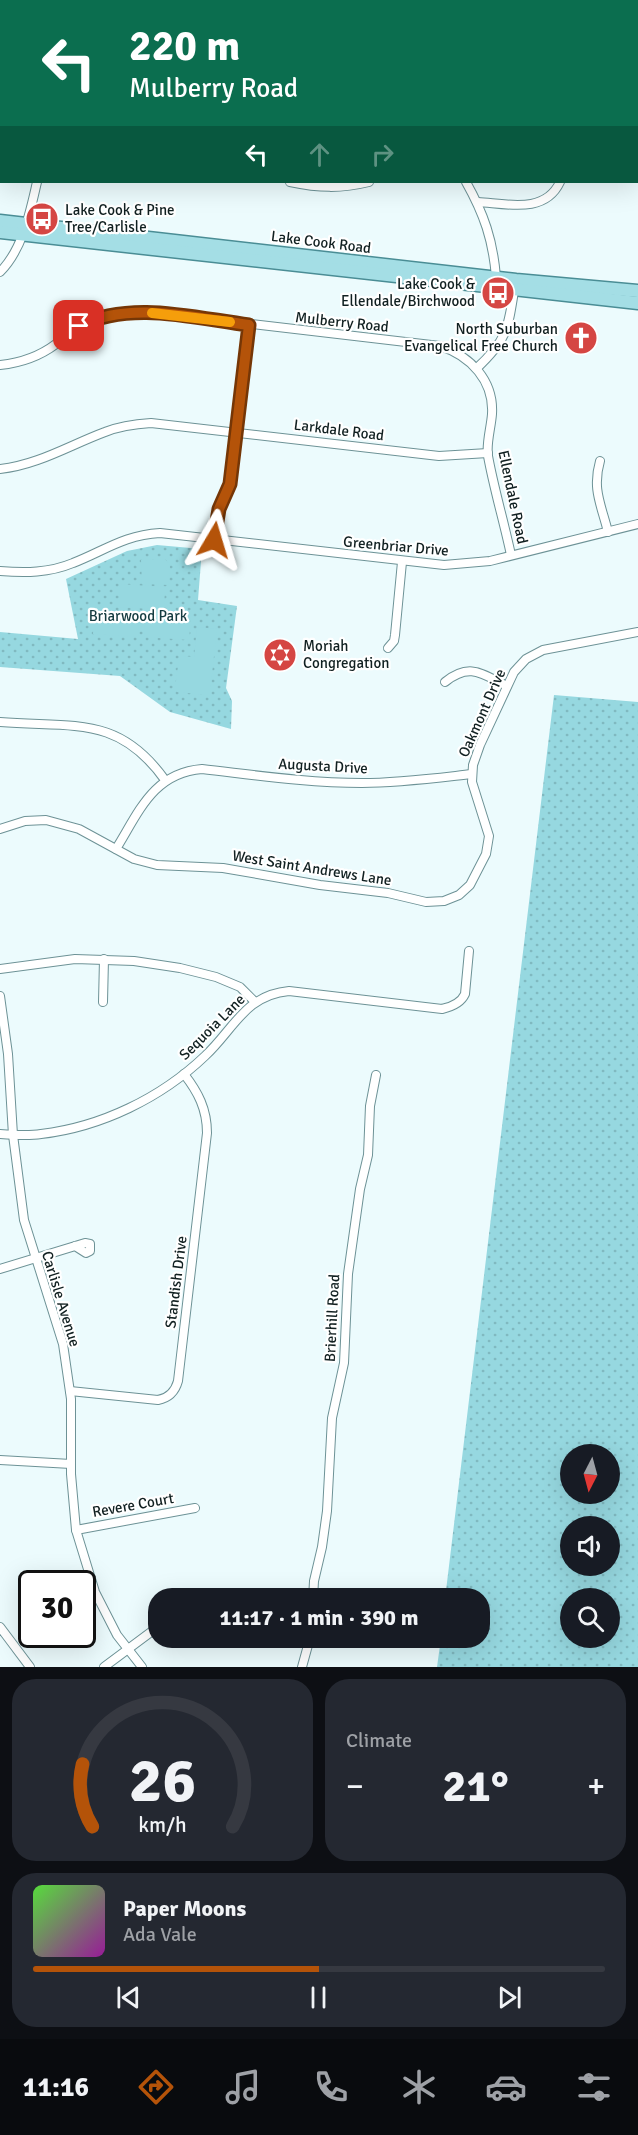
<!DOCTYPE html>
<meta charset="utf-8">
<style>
body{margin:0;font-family:Signika,sans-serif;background:#242831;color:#f1f3f6;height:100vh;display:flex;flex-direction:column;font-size:22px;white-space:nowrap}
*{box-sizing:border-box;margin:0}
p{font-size:20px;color:#9ea1a6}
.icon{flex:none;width:33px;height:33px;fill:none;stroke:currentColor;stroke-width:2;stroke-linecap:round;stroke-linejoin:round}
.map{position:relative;height:1667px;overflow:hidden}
.details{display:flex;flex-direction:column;gap:12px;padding:12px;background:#0d0f14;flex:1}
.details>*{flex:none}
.top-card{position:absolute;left:0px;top:0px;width:639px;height:183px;box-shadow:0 6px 24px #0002;background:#0b6e4f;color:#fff;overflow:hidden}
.needle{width:39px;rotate:186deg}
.controls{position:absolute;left:560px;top:1444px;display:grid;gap:12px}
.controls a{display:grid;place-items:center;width:60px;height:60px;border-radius:50%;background:#171b24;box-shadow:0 6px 24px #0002;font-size:30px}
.speed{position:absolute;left:18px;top:1570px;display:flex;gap:12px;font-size:30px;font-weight:700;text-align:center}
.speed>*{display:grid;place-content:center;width:78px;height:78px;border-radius:50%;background:#171b24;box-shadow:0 6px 24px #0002;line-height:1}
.speed .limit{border:3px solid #111;border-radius:9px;background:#fff;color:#111}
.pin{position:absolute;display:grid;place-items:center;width:51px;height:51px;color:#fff;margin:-26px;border-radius:12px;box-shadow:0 3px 9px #0006}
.me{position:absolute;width:66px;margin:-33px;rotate:7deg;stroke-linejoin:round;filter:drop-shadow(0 0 4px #0008)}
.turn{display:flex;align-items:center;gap:21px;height:126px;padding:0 30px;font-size:27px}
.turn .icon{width:78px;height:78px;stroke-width:2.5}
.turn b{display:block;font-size:42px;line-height:51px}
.lanes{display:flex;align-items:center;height:57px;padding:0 30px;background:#0003;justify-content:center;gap:30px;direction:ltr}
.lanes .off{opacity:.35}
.big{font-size:45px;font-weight:800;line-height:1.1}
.details .tile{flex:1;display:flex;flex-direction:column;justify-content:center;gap:9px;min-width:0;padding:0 21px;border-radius:24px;background:#242831}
.details .dial{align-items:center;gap:0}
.dial svg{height:156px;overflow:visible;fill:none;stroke:#363941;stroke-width:7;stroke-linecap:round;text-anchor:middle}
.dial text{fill:#f1f3f6;stroke:none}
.song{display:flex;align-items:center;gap:18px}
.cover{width:72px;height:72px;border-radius:9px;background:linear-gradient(135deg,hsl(110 70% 55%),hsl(300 70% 35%))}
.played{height:6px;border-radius:3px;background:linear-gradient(90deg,#b45309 50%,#363941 50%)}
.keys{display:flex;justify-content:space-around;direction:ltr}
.heat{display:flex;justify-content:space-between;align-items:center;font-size:33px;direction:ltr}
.details .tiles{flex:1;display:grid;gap:12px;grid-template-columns:1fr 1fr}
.tile:last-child{grid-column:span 2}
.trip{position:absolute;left:148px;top:1588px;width:342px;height:60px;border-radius:24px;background:#171b24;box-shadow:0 6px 24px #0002;font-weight:800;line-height:60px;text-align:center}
.menu{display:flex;height:96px;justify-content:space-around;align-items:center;background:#090b0e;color:#9ea1a6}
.menu .icon{width:42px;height:42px}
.menu .active{color:#b45309}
.menu b{font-size:27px;color:#f1f3f6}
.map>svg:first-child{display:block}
.grass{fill:url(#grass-dots);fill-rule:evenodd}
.garden{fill:#96d8e0}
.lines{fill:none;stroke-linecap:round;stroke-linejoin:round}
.minor-casing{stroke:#6d9296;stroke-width:10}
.primary-casing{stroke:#4a8d95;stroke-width:15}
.minor{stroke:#fff;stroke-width:8}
.primary{stroke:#a4dee5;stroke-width:12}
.route-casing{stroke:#753606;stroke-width:15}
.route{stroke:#b45309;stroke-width:10}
.slow{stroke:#f59e0b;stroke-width:10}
.labels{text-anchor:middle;stroke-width:4.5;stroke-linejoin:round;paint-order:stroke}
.poi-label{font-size:15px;fill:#112021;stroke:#fff;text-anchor:start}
.street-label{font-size:15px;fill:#112021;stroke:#fff}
.park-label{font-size:15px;fill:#143b40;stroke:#fff}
</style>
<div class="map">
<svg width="638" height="1667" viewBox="0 0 638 1667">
<defs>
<pattern id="grass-dots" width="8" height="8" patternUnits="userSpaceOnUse" patternTransform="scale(1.5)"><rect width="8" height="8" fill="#96d8e0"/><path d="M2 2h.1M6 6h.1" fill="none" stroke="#80b9c0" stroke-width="1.8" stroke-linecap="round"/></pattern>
</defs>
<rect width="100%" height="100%" fill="#ecfbfd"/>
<g class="grass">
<path d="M 157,545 L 202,549 L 198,600 L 237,606 L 226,688 L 232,701 L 231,729 L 170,712 L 120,676 L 0,667 L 0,632 L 78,639 L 66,579 L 127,551 Z"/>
<path d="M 554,695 L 638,702 L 638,1667 L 437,1667 L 441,1638 L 480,1638 L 480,1599 L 445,1599 ZM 570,1455 L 609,1455 L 609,1494 L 570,1494 ZM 570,1527 L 609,1527 L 609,1566 L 570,1566 ZM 570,1599 L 609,1599 L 609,1638 L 570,1638 Z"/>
</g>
<g class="garden">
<path d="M 165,559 L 170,565 L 169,585 L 142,584 L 141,560 Z"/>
<path d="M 120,584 L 165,587 L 164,610 L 119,607 Z"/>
<path d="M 94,611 L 139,614 L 138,637 L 93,634 Z"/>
<path d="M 146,614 L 191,617 L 189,640 L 144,637 Z"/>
<path d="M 197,627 L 217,629 L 210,692 L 206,695 L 177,692 L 175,688 L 179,659 L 182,656 L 194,657 Z"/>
</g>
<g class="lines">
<g class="minor-casing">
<g id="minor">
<path d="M 42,0 L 45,2"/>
<path d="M 304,0 L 305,2"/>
<path d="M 394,2 L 396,0"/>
<path d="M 593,2 L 594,0"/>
<path d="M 290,182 C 319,188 340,189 369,182"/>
<path d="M 466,182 C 484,214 493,240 496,277"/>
<path d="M 478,202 C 508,204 545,214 560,182"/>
<path d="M 0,272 C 23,249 30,212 37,182"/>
<path d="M 0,365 C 20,363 40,356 56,344 C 64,337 72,330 81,325 C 108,311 138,312 167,314 L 440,346 C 471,356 494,381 492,414 C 491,428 486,443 488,456 C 494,489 504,522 511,555"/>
<path d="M 477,368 C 509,338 508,327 515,285"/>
<path d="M 600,461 C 592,489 601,504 608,532"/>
<path d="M 0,469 C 38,465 70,445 105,432 C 120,426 135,424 151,423 L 439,456 L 488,453"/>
<path d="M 214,540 L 219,509 L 230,485 L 249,325"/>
<path d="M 0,571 C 25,573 49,573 73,563 C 104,551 124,535 160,533 L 444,565 L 490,561 L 638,524"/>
<path d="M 388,648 L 394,641 L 395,635 L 402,562"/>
<path d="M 445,682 C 470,662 482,674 507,686"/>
<path d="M 0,722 C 72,728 118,714 165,780"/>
<path d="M 0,829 L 25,821 L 46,820 L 79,829 L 134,859 L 157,865 L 223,868 L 320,885 L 388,893 L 426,902 L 444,901 L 459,895 L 470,885 L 486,854 L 489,836 L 472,782 L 473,765 L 480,745 L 514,672 L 526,659 L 543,650 L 638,632"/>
<path d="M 116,849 C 139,812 153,773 202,769 C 255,775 308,783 362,783 C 399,783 436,778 472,774"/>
<path d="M 0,969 L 75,959 L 134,961 L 180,968 L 216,977 L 240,987 L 255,1002"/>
<path d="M 0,996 L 8,1054 L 13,1135 L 24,1220 L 63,1344 L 71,1399 L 71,1474 L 76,1530 L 95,1592 L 117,1635 L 142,1667"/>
<path d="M 103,1002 L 104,959"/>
<path d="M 0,1134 C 14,1135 28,1136 41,1134 C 101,1127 161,1098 205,1056 C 234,1029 245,995 289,991 L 442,1009 C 451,1007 461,1003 465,994 L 469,951"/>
<path d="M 0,1269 L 85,1243 L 90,1244 L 90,1251 L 86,1253 L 75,1246"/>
<path d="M 70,1391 L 158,1400 C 169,1398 175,1392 178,1381 L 207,1133 C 207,1109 198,1092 184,1074"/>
<path d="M 0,1460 L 71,1464"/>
<path d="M 76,1530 L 195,1508"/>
<path d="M 313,1599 L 314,1581 L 322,1547 L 327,1511 L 332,1418 L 344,1363 L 348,1274 L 360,1189 L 368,1155 L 370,1106 L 376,1075"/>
<path d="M 0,1627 L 30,1667"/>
<path d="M 104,1667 L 159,1626"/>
<path d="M 302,1667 L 310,1638"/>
</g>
</g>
<g class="primary-casing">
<g id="primary">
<path d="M 0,221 L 516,280 L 638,291"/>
<path d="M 0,232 L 638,303"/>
</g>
</g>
<use href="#minor" class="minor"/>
<use href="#primary" class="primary"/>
</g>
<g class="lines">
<g class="route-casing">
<path id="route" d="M 79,326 C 131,300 194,318 249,325 L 230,484 L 219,509 L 214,540"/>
</g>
<use href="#route" class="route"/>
<path class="slow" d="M 152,313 L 230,322"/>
</g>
<defs>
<g id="bus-disc" transform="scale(1.725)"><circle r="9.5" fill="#d54643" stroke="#fff"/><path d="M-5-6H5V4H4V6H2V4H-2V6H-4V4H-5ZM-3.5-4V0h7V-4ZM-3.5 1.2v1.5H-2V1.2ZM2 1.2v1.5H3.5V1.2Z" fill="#fff"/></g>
<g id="church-disc" transform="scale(1.725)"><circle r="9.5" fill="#d54643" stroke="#fff"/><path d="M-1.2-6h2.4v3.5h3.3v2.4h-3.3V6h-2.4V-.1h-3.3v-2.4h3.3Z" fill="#fff"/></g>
<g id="synagogue-disc" transform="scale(1.725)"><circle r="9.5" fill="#d54643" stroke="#fff"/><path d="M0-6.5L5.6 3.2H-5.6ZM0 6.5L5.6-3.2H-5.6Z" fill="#fff"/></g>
</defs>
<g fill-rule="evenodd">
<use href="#bus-disc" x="42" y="219"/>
<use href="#bus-disc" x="498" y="293"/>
<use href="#church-disc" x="581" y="338"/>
<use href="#synagogue-disc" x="280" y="655"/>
</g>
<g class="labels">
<g class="poi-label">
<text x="65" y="215">Lake Cook &amp; Pine<tspan x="65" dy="17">Tree/Carlisle</tspan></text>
<text x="475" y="289" text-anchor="end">Lake Cook &amp;<tspan x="475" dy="17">Ellendale/Birchwood</tspan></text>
<text x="558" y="334" text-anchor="end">North Suburban<tspan x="558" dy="17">Evangelical Free Church</tspan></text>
<text x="303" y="651">Moriah<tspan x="303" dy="17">Congregation</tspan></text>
</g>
<g class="street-label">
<text transform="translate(321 242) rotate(7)" y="5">Lake Cook Road</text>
<text transform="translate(342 322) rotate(6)" y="5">Mulberry Road</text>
<text transform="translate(339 430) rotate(7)" y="5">Larkdale Road</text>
<text transform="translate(513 497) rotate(78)" y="5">Ellendale Road</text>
<text transform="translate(396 546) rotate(5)" y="5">Greenbriar Drive</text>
<text transform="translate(482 713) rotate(-66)" y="5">Oakmont Drive</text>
<text transform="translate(323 766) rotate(3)" y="5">Augusta Drive</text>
<text transform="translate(312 868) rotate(9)" y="5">West Saint Andrews Lane</text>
<text transform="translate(212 1027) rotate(-45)" y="5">Sequoia Lane</text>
<text transform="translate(176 1282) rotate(-83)" y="5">Standish Drive</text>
<text transform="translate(61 1299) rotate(73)" y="5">Carlisle Avenue</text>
<text transform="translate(332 1318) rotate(-87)" y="5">Brierhill Road</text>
<text transform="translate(133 1505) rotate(-10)" y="5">Revere Court</text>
</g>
<g class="park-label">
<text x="138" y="621">Briarwood Park</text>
</g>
</g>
</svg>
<div class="controls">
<a><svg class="needle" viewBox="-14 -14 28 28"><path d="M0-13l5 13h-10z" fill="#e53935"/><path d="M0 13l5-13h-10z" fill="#9ea1a6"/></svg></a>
<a><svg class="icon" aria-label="sound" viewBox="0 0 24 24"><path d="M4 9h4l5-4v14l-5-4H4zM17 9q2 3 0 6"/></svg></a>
<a><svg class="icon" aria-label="search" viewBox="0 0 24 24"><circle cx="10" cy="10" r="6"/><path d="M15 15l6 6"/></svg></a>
</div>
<div class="speed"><div class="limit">30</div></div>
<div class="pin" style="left:79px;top:326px;background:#d93025"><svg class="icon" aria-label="arrive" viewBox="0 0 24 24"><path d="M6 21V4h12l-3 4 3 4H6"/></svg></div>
<svg class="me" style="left:214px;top:540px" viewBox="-20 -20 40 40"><path d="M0-17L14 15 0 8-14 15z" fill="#b45309" stroke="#fff" stroke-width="4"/></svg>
<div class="trip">11:17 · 1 min · 390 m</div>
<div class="top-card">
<div class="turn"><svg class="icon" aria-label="left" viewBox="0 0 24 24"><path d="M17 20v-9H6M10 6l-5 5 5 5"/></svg><div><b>220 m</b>Mulberry Road</div></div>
<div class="lanes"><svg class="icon" aria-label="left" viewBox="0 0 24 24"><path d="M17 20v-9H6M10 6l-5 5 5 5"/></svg><svg class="icon off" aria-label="ahead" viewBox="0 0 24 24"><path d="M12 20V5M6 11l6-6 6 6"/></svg><svg class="icon off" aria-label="right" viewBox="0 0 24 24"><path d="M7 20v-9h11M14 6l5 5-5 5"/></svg></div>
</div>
</div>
<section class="details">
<div class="tiles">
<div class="tile dial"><svg viewBox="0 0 100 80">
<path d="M14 69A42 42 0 1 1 86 69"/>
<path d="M14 69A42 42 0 0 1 9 37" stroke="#b45309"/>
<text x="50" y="56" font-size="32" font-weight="700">26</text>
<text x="50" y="72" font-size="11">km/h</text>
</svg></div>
<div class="tile"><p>Climate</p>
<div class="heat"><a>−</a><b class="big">21°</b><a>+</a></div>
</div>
<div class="tile">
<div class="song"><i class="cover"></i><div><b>Paper Moons</b><p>Ada Vale</p></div></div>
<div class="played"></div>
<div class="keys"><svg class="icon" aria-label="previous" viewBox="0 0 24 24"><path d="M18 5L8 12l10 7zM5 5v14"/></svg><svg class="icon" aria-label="pause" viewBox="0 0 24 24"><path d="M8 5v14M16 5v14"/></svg><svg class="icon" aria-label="next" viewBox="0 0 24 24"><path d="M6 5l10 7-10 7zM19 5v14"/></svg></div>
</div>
</div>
</section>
<nav class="menu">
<b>11:16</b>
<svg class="icon active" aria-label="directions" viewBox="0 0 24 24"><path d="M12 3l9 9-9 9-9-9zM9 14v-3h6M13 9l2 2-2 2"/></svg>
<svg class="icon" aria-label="music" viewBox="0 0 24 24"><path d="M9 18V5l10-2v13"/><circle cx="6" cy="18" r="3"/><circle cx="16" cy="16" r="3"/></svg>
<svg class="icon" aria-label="phone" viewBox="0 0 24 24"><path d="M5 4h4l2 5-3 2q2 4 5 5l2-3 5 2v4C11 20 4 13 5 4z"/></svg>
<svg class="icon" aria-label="climate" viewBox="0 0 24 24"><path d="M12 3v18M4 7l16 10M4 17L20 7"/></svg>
<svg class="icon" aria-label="car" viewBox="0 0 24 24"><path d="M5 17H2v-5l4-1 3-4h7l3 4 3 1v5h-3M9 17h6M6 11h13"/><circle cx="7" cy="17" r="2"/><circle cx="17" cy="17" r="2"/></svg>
<svg class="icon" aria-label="filters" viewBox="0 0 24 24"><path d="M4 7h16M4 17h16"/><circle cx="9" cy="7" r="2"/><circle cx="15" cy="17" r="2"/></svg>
</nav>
